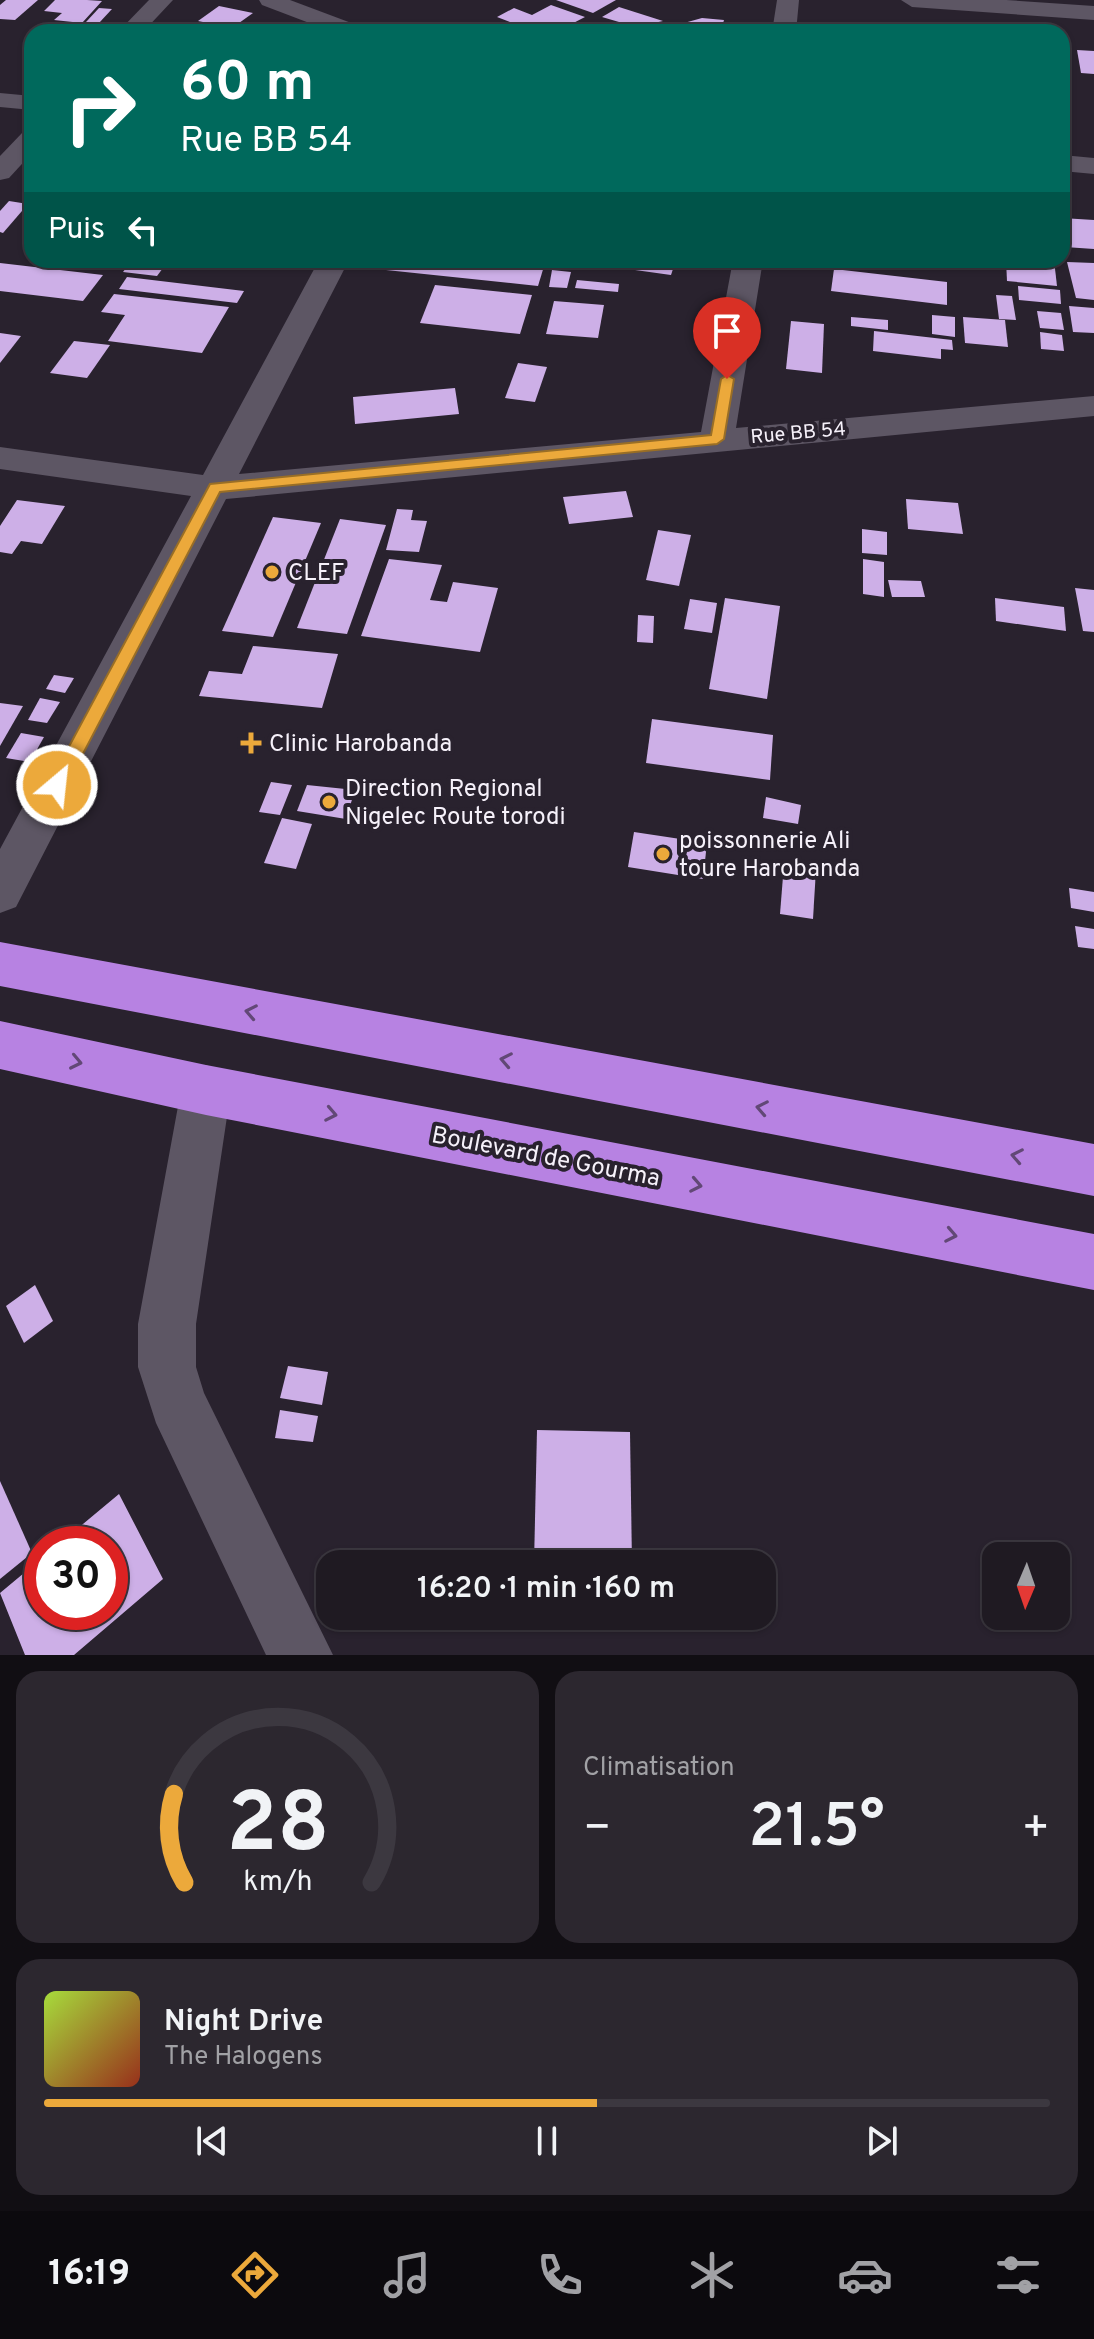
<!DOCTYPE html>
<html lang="fr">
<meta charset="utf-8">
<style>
body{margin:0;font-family:Overpass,sans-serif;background:#2c272f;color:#f1f3f6;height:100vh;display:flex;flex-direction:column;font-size:30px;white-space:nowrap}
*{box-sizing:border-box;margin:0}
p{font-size:26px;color:#a1a1a5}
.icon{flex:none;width:44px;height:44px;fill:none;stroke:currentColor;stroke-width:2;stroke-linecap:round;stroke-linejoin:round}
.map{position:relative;height:1655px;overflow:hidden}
.sheet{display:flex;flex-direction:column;gap:16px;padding:16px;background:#110e13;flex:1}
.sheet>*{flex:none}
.guide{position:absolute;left:24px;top:24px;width:1046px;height:244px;border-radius:24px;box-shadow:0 2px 6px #0004,0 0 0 2px #3c3840;background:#00695c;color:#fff;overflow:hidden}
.needle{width:52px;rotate:182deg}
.buttons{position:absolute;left:982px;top:1542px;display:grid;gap:16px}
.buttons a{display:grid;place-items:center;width:88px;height:88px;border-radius:16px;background:#1f1a22;box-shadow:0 2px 6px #0004,0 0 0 2px #3c3840;font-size:40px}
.speed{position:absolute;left:24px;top:1526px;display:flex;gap:16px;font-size:40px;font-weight:700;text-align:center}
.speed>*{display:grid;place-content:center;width:104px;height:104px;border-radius:50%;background:#1f1a22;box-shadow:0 2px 6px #0004,0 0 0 2px #3c3840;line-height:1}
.speed .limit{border:12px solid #d22;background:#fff;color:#111}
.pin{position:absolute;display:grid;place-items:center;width:68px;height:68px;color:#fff;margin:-82px -34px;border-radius:50% 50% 50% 0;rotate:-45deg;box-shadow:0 0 8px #0007}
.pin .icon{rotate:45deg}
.me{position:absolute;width:88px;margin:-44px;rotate:28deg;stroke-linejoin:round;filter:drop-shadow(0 0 6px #0008)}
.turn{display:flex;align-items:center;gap:28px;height:168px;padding:0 24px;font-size:36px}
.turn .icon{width:104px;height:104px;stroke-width:2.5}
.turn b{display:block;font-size:56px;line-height:68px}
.then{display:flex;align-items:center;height:76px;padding:0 24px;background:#0003;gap:16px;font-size:30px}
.big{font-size:60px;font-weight:600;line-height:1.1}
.sheet .tile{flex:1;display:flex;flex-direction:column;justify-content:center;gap:12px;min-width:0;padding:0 28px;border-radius:24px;background:#2c272f}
.sheet .dial{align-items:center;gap:0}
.dial svg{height:208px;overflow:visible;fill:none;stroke:#3c3840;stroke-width:7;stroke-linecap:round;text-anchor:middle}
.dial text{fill:#f1f3f6;stroke:none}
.song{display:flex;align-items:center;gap:24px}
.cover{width:96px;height:96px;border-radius:12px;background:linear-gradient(135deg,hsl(80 70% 55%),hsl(10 70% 35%))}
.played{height:8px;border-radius:4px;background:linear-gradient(90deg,#eca93b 55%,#3c3840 55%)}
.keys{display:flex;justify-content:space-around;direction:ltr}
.heat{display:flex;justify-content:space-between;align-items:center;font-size:44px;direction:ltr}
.sheet .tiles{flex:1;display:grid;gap:16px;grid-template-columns:1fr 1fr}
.tile:last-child{grid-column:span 2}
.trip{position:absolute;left:316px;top:1550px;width:460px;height:80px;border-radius:24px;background:#1f1a22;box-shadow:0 2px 6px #0004,0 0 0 2px #3c3840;font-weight:600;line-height:80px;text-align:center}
.tab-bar{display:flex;height:128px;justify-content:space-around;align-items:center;background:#0c0a0e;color:#a1a1a5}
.tab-bar .icon{width:56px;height:56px}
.tab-bar .on{color:#eca93b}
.tab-bar b{font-size:36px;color:#f1f3f6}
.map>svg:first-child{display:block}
.building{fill:#cdafe7}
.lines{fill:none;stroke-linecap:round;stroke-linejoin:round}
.street{fill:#5d5664;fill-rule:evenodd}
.highway{fill:#b782e2;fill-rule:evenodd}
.oneway{stroke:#624876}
.route{fill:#eca93b;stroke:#996e26;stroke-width:2}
.poi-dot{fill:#eca93b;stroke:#29222e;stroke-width:3}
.labels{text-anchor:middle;stroke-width:8;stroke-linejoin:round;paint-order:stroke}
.far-street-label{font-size:20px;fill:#f6f1fa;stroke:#29222e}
.poi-label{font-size:24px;fill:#f6f1fa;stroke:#29222e;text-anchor:start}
.street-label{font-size:24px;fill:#f6f1fa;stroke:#29222e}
</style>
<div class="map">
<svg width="1094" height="1655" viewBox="0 0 1094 1655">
<rect width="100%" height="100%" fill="#29222e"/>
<g class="building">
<path d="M 6,0 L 38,0 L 15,20 L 0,19 L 0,5 Z"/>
<path d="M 55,0 L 87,0 L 102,1 L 82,23 L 54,20 L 62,13 L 44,11 Z"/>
<path d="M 556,0 L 616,0 L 593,13 Z"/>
<path d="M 551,5 L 585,17 L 556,32 L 537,32 L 530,29 L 539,25 L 532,22 L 523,27 L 497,17 L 514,8 L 532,15 Z"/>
<path d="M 219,6 L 253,13 L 232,28 L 198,21 Z"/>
<path d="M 619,7 L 663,21 L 636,27 L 602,17 Z"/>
<path d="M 99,8 L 112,9 L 99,23 L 86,22 Z"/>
<path d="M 702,18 L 724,20 L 722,27 L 738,28 L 737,32 L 681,32 L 684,23 Z"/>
<path d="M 1077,50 L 1094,51 L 1094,74 L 1081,73 Z"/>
<path d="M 9,201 L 28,204 L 3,233 L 0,232 L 0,211 Z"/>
<path d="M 1062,218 L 1094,220 L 1094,249 L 1065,247 Z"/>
<path d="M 78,260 L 122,260 L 116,270 L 74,266 Z"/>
<path d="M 132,260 L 169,260 L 157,276 L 123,272 Z"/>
<path d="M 391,260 L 517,260 L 545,263 L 538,286 L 386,270 Z"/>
<path d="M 593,260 L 676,260 L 671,275 L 592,264 Z"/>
<path d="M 1006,260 L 1054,260 L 1057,286 L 1007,281 Z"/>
<path d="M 1067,262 L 1094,263 L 1094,300 L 1076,298 Z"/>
<path d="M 0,263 L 103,275 L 83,301 L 0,291 Z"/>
<path d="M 834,269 L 947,282 L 947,305 L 831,291 Z"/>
<path d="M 552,270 L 571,272 L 567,288 L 549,287 Z"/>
<path d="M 127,277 L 244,291 L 237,303 L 119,289 Z"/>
<path d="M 577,280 L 619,284 L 618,292 L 575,288 Z"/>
<path d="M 435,285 L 532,295 L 520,334 L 420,323 Z"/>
<path d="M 1018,286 L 1060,290 L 1061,304 L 1019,300 Z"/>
<path d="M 114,294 L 229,307 L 202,353 L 108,341 L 125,315 L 101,312 Z"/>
<path d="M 996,295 L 1012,296 L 1016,320 L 999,319 Z"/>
<path d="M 554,301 L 604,305 L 598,338 L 546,334 Z"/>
<path d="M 1069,306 L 1094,308 L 1094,333 L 1073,332 Z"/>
<path d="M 1037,311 L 1061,313 L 1064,330 L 1040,328 Z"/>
<path d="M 932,315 L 955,317 L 955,337 L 932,334 Z"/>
<path d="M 851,317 L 888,320 L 888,330 L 851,326 Z"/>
<path d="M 963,317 L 1005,320 L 1008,347 L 965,343 Z"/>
<path d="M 791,321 L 824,324 L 822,373 L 786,369 Z"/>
<path d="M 874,331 L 952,340 L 953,350 L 941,349 L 941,359 L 873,351 Z"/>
<path d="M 1040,332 L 1062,335 L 1064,351 L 1041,349 Z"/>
<path d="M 0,333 L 21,336 L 0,363 Z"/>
<path d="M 74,341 L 110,345 L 87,378 L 50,373 Z"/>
<path d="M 518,363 L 547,367 L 535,402 L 505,398 Z"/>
<path d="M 455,388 L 459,414 L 355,424 L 353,397 Z"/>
<path d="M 626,491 L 633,517 L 569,524 L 563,497 Z"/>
<path d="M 906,499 L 958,503 L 963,534 L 908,529 Z"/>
<path d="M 17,500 L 65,506 L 42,544 L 21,541 L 12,554 L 0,552 L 0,526 Z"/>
<path d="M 397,509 L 413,510 L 411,520 L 427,521 L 419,552 L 386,550 Z"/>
<path d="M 273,517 L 321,523 L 273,637 L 222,631 Z"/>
<path d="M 340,519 L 386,525 L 347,634 L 297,628 Z"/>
<path d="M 862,529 L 887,532 L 887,555 L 862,553 Z"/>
<path d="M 658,530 L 691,535 L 679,586 L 646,580 Z"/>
<path d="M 389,559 L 442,565 L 430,600 L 447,602 L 453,582 L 498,588 L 480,652 L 361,636 Z"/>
<path d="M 863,559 L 884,562 L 884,597 L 863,594 Z"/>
<path d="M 888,580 L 921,581 L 925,597 L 892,597 Z"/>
<path d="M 1075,588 L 1094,590 L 1094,632 L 1083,631 Z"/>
<path d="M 725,598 L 780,606 L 767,699 L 709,689 Z"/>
<path d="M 995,598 L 1064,607 L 1066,631 L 996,621 Z"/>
<path d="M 690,599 L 717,603 L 712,633 L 684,629 Z"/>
<path d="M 638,615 L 654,616 L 653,643 L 637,642 Z"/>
<path d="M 253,646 L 338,654 L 322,708 L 199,696 L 209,671 L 242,674 Z"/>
<path d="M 54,675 L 74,678 L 65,693 L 46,689 Z"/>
<path d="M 40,698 L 60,702 L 47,723 L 28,720 Z"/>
<path d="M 0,703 L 23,706 L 0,746 Z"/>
<path d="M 652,719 L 773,735 L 770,780 L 646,763 Z"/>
<path d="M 21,733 L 44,737 L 30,762 L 6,758 Z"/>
<path d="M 271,782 L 292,785 L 280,815 L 259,812 Z"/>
<path d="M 307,785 L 355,790 L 346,819 L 297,811 Z"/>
<path d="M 766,797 L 801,805 L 798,824 L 763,818 Z"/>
<path d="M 282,818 L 312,824 L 296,869 L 264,863 Z"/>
<path d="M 634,832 L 707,843 L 703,879 L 628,867 Z"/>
<path d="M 784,864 L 816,869 L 813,919 L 780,914 Z"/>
<path d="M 1069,888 L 1094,892 L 1094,912 L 1071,908 Z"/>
<path d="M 1075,926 L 1094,929 L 1094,949 L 1078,947 Z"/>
<path d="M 35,1285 L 53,1321 L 24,1343 L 6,1306 Z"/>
<path d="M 288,1366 L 328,1372 L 322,1405 L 280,1398 Z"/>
<path d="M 280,1410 L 318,1416 L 313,1442 L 275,1438 Z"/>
<path d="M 537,1430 L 630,1432 L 632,1564 L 534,1564 Z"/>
<path d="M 0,1481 L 32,1553 L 0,1579 Z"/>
<path d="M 119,1494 L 163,1579 L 74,1655 L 25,1655 L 0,1593 L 42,1558 L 42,1612 L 110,1612 L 110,1544 L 59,1544 Z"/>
<path d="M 533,1616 L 633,1616 L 634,1630 L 533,1627 Z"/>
</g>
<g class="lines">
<g class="street">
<path d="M 149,0 L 173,0 L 143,32 L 118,32 Z"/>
<path d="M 259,0 L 290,0 L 362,27 L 366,32 L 333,32 L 262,5 Z"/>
<path d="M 777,0 L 799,0 L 796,32 L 772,32 Z"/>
<path d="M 901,0 L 1006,0 L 1094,6 L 1094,20 L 912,7 Z"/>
<path d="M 0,93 L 32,96 L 32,110 L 0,107 Z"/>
<path d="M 32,129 L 32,153 L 9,178 L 0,180 L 0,156 L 23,132 Z"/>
<path d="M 1062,155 L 1094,158 L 1094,174 L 1062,171 Z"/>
<path d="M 319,260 L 349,260 L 239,474 L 701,432 L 733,260 L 763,260 L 736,428 L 1094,396 L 1094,416 L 226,499 L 16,907 L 0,913 L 0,849 L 191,496 L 0,469 L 0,447 L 203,475 Z"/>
<path d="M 206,1065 L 224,1072 L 231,1090 L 196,1324 L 196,1367 L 204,1393 L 333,1655 L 266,1655 L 156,1423 L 138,1367 L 138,1324 L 181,1090 L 188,1072 Z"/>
</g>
<g class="highway">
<path d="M 0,942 L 1094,1144 L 1094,1196 L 0,986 Z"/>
<path d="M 0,1021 L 206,1065 L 1094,1234 L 1094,1290 L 206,1115 L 0,1069 Z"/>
</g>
</g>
<defs><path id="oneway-chevron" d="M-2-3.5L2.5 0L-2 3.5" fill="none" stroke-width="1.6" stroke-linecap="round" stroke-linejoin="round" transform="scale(2)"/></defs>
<g class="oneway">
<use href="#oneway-chevron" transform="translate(251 1012) rotate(-169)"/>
<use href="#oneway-chevron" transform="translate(506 1060) rotate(-169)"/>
<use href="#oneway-chevron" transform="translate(76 1062) rotate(12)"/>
<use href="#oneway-chevron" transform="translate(762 1108) rotate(-169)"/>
<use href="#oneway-chevron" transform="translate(331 1114) rotate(11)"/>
<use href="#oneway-chevron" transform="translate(1017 1156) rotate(-169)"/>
<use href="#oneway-chevron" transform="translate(696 1185) rotate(11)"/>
<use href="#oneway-chevron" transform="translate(951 1235) rotate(11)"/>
</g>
<path class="route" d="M 727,375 L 734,379 L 724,439 L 717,444 L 220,492 L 64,790 L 51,790 L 49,785 L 51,780 L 210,484 L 711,435 L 721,379 Z"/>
<g class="poi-dot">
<circle cx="272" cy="572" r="8"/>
<path d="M247 731h8v8h8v8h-8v8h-8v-8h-8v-8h8z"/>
<circle cx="329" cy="802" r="8"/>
<circle cx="663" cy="854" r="8"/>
</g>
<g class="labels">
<g class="far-street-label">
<text transform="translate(798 432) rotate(-5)" y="7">Rue BB 54</text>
</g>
<g class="poi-label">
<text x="288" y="580">CLEF</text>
<text x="269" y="751">Clinic Harobanda</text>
<text x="345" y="796">Direction Regional<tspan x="345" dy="28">Nigelec Route torodi</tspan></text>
<text x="679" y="848">poissonnerie Ali<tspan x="679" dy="28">toure Harobanda</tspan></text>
</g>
<g class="street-label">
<text transform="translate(546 1156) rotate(11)" y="8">Boulevard de Gourma</text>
</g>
</g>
</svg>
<div class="buttons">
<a><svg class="needle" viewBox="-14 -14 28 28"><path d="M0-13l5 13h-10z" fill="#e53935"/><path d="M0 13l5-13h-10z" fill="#a1a1a5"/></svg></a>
</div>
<div class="speed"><div class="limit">30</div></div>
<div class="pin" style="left:727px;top:379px;background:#d93025"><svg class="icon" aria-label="arrive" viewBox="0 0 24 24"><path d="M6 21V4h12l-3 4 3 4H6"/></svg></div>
<svg class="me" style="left:57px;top:785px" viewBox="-20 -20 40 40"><circle r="17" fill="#eca93b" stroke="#fff" stroke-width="3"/><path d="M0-11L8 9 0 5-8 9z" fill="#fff"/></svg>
<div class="trip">16:20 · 1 min · 160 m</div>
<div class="guide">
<div class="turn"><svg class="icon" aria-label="right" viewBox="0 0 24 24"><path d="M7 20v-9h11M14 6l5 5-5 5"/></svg><div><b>60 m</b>Rue BB 54</div></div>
<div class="then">Puis<svg class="icon" aria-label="left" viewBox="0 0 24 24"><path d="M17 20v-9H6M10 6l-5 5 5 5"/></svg></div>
</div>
</div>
<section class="sheet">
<div class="tiles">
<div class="tile dial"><svg viewBox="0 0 100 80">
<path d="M14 69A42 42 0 1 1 86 69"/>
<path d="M14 69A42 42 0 0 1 10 35" stroke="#eca93b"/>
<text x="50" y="56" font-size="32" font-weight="700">28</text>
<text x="50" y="72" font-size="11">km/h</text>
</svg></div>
<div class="tile"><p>Climatisation</p>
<div class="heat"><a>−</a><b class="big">21.5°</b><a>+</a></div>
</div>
<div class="tile">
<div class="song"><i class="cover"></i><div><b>Night Drive</b><p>The Halogens</p></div></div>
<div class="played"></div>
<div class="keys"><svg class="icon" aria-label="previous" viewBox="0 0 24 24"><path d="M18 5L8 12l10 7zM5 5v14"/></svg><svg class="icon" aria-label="pause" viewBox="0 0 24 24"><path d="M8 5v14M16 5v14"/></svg><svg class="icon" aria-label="next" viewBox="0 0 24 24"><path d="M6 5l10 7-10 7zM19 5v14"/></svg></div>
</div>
</div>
</section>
<nav class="tab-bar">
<b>16:19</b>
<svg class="icon on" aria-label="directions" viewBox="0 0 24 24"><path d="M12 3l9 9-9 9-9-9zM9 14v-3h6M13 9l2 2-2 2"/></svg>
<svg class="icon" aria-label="music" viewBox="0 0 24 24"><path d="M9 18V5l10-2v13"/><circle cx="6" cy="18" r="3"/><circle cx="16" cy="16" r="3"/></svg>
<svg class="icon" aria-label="phone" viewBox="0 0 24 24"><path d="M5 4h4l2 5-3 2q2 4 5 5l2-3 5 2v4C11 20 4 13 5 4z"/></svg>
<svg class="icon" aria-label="climate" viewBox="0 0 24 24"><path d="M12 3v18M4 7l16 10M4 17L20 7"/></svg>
<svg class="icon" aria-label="car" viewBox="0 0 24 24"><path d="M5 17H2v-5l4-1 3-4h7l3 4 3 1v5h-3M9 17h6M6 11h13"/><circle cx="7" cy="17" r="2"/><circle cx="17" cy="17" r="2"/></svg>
<svg class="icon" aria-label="filters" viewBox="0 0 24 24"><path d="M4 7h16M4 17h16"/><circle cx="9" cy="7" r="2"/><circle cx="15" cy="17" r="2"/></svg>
</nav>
